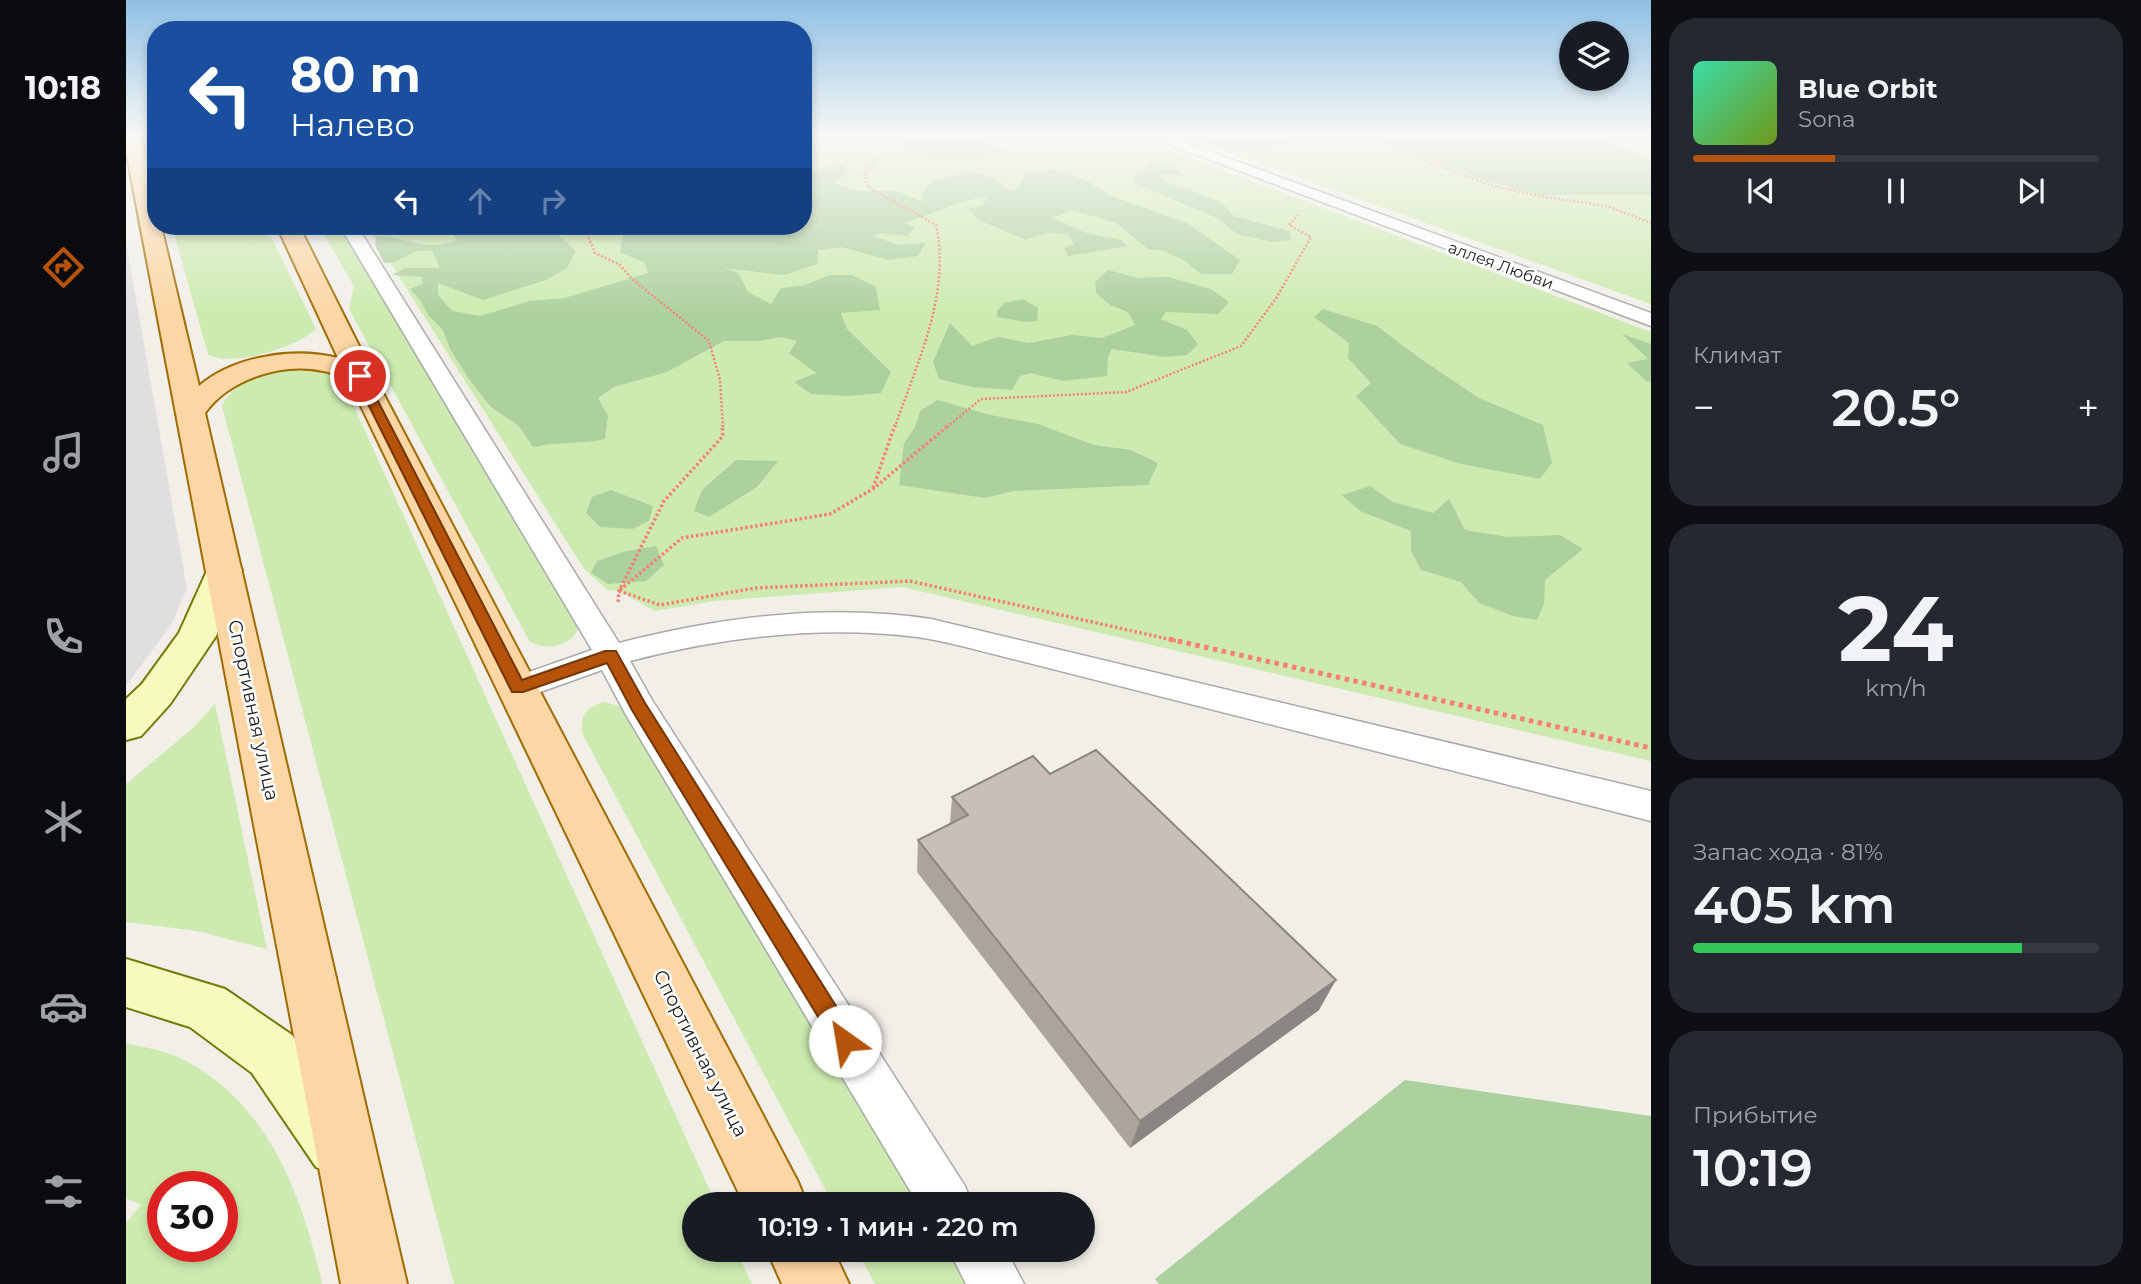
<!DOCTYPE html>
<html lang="ru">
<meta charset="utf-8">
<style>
body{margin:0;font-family:Montserrat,sans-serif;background:#242831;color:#f1f3f6;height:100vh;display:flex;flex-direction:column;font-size:26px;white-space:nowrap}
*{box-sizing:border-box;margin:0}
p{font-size:23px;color:#9ea1a6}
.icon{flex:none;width:38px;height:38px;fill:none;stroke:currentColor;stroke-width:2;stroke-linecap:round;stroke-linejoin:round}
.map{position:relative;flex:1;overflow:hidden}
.drawer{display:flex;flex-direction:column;gap:18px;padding:18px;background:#0d0f14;width:490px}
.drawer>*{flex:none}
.guide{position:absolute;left:21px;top:21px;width:665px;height:214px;border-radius:28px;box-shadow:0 4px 10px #0003;background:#1a4fa0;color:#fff;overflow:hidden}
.tools{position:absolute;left:1433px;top:21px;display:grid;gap:14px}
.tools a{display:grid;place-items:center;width:70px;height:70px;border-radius:50%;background:#171b24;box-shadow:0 4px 10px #0003;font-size:35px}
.speed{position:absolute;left:21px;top:1171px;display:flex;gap:14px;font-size:35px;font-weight:700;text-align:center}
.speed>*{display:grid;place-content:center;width:91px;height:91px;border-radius:50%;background:#171b24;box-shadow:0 4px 10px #0003;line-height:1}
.speed .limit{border:10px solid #d22;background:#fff;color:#111}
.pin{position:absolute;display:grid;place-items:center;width:60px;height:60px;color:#fff;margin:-30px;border:4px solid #fff;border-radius:50%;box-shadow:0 2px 7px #0007}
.me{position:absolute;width:77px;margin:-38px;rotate:328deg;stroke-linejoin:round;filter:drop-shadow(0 0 5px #0008)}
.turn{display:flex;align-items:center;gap:24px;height:147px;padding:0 28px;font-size:32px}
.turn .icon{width:91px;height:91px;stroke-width:2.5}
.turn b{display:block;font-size:49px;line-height:60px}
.lanes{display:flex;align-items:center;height:66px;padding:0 28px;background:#0003;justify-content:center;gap:35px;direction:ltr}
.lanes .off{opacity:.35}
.big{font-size:52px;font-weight:600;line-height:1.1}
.drawer .card{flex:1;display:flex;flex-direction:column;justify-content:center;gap:10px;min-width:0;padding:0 24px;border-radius:28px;background:#242831}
.drawer .dial{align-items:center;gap:0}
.dial b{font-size:91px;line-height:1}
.song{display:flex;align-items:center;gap:21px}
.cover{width:84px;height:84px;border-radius:10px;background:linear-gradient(135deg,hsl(160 70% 55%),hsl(80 70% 35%))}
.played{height:7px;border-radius:4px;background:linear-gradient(90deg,#b45309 35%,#363941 35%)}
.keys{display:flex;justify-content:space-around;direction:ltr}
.heat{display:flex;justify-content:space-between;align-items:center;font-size:38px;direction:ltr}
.charge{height:10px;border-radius:5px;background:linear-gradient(90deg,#34c759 81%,#363941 0)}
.trip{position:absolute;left:556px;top:1192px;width:413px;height:70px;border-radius:35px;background:#171b24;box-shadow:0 4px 10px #0003;font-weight:600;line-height:70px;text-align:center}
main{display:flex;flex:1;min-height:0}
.tab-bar{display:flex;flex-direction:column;width:126px;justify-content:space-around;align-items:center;background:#090b0e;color:#9ea1a6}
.tab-bar .icon{width:49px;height:49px}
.tab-bar .current{color:#b45309}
.tab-bar b{font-size:32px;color:#f1f3f6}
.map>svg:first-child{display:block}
.residential{fill:#e0dfdf}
.grass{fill:#cdebb0;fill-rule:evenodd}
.forest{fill:#add19e}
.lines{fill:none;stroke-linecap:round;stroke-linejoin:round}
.street-casing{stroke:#a9a9a9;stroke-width:3}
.secondary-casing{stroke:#707d05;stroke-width:4}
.primary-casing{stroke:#a06b00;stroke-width:4}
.path-far2{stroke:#fa8072;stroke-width:2.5;stroke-dasharray:2 2;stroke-linecap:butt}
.path-far1{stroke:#fa8072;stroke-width:3.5;stroke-dasharray:2.5 2.5;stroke-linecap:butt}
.path{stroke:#fa8072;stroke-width:5;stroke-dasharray:4.5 4.5;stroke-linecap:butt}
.street{fill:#fff;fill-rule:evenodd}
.secondary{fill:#f7fabf;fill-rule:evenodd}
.primary{fill:#fcd6a4;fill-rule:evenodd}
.wall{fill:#aba49e}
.shaded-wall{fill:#8b8681}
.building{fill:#c7bfb8;stroke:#8b8681;stroke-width:2}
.route{fill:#b45309;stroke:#753606;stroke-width:2}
.labels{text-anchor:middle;stroke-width:5;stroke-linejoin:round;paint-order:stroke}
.far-street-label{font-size:16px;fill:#222;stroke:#fff}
.street-label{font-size:19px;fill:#222;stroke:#fff}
</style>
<main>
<nav class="tab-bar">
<b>10:18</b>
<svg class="icon current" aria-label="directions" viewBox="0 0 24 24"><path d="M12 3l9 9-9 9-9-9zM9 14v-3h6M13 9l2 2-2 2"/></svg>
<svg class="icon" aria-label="music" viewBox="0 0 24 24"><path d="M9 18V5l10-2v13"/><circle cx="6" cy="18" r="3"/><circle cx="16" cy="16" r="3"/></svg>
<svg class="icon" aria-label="phone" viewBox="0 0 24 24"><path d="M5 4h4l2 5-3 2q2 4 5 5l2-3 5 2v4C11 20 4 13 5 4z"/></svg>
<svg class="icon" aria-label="climate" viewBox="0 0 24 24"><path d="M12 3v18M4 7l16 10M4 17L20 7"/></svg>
<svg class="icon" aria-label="car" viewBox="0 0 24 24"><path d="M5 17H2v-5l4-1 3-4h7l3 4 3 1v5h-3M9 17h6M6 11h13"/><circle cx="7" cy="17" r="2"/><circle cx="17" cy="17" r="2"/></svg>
<svg class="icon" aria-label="filters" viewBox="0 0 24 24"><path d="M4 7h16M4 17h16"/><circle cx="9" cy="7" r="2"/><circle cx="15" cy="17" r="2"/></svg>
</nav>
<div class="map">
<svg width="1525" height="1284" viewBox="0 0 1525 1284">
<rect width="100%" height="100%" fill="#f2efe9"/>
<path class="residential" d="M 0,242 L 61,589 L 45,625 L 0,686 Z"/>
<g class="grass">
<path d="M 677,136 L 1007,136 L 1525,332 L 1525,761 L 776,587 L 589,601 L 529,611 L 493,591 L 481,590 L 458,569 L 241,226 L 677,226 Z"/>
<path d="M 1195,136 L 1242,136 L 1361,181 L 1414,195 L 1525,195 L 1525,304 L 1102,152 L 1148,148 Z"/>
<path d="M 1469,136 L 1525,136 L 1525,160 Z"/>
<path d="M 54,226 C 83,226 119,224 146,238 L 190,329 C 174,346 103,369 82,354 L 47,230 Z"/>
<path d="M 193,226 L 217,226 L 454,624 C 448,646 423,651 404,642 L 223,309 L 228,286 Z"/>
<path d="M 161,369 L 199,369 L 216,380 L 590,1204 L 569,1204 L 569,1250 L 610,1250 L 626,1284 L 328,1284 L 96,406 C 107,380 136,373 161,369 Z"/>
<path d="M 477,702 L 498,707 L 801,1204 L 707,1204 L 456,733 C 454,715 460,708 477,702 Z"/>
<path d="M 89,704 L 141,949 L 71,931 L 0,922 L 0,784 L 67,728 Z"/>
<path d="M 0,1043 C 17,1047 36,1050 52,1057 C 141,1099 176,1194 196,1284 L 0,1284 L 0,1223 L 15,1205 L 0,1198 ZM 96,1186 L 96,1246 L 37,1246 L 37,1186 Z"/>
<path d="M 731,1250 L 828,1250 L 849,1284 L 749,1284 Z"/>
</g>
<g class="forest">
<path d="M 1059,136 L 1195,136 L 1148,148 L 1102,152 Z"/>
<path d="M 1242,136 L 1469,136 L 1525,160 L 1525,195 L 1414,195 L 1361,181 Z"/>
<path d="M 813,138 L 850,140 L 882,149 C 845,166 812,165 775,150 L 779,140 Z"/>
<path d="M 1022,162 L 1045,166 L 1059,176 L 1034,174 L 1038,181 L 1095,202 L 1108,216 L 1164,231 L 1165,240 L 1146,242 L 1111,234 L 1091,218 L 1006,182 L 1008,176 L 1019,170 Z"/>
<path d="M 716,164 L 722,171 L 709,183 L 730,191 L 769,191 L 798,202 L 797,193 L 803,183 C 824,175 849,166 869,180 C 877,185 880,191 889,191 L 900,172 L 931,170 L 965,183 L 985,196 L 1061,223 L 1114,260 L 1106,274 L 1075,274 L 1059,261 L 1038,251 L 1022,249 L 990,223 L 945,210 L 927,218 L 960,233 L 995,240 L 1001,246 L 942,256 L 938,248 L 948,244 L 942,234 L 920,233 L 900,240 L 853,220 L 842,209 L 857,205 L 861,196 C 831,201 807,214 778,223 L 789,227 L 781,236 L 756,233 L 746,236 L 773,245 L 799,243 L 792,256 L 762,260 L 716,247 L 692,250 L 691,264 L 658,275 L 598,268 L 612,273 L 622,292 L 645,304 L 655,288 L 679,285 L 703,275 L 726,275 L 750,287 L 754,310 L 715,313 L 721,329 L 765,372 L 755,393 L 723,396 L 685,394 L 668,382 L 690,373 L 663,353 L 671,341 L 655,337 L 633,341 L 598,341 L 541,372 L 488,387 L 472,398 L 482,416 L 479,439 C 454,445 432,441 407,447 L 393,426 L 365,407 L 345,382 L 324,349 L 317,330 L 303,316 L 294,300 L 284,289 L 296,284 L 296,277 L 266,275 L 279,268 L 314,268 L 306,251 C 281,247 277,264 258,263 L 249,245 L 250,237 C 282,235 293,254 331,240 L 319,226 L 422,226 L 450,251 L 441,268 L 420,280 L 357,300 L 312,283 L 312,295 L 326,311 L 355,316 L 403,301 L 439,298 L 522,273 L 519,263 L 494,252 L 497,235 L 479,226 L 677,226 L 677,170 L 692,171 Z"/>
<path d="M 982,270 L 1012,278 L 1042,277 L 1085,289 L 1103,302 L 1092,314 L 1040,312 L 1035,319 L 1061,330 L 1072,344 L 1061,355 L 1039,357 L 986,349 L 982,357 L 981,376 L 937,381 L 904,373 L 894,376 L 886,390 L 846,387 L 813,379 L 807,362 L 824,323 L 846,346 L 872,337 L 903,343 L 946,335 L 976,338 L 1009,325 L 1002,312 L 984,305 L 970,293 L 969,282 Z"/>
<path d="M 897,299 L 912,308 L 911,321 L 900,322 L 871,317 L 871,311 L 878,303 Z"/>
<path d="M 1197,309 L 1251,326 L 1292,357 L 1353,398 L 1417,425 L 1426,463 L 1414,479 L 1335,464 L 1274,444 L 1230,396 L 1245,383 L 1222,358 L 1223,343 L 1188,317 Z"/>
<path d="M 1496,334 L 1525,344 L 1525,382 L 1520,381 L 1501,363 L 1522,359 Z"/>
<path d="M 812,400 L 860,414 L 912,424 L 968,445 L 1005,450 L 1032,463 L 1022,485 L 888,491 L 859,498 L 773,485 L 778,443 L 788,429 L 795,410 Z"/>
<path d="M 610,460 L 652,461 L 631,487 L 583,517 L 568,511 L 576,490 Z"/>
<path d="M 1244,486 L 1267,502 L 1307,513 L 1323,499 L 1339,530 L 1382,537 L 1434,535 L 1457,549 L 1419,580 L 1418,604 L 1411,620 L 1387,616 L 1353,603 L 1335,582 L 1295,570 L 1285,551 L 1285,531 L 1234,511 L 1216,495 Z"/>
<path d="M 485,490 L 527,506 L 523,521 L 507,529 L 474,527 L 460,513 L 466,497 Z"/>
<path d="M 530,546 L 538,565 L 520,581 L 482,584 L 465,573 L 471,561 L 500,551 Z"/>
<path d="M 1279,1080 L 1525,1116 L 1525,1284 L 1033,1284 L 1029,1279 Z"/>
</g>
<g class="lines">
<g class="street-casing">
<g id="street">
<path d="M 1021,136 L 1042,136 L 1525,313 L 1525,326 Z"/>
<path d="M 214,226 L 231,226 L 493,643 C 594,617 701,603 805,619 L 1525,791 L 1525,821 L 875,656 C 847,649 820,641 791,637 C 696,625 597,637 504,661 L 526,700 L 839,1186 L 846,1204 L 792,1204 L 500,715 L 476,670 L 392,700 L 380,696 L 375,688 L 380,680 L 466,650 Z"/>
<path d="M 823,1250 L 880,1250 L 898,1284 L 840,1284 Z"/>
</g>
</g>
<g class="secondary-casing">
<g id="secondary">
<path d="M 98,559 L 111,562 L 116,570 L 90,636 L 44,704 L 15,736 L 0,740 L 0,699 L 16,684 L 53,633 L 85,562 Z"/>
<path d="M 0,959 L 99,989 L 166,1035 L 232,1125 L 241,1146 L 232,1167 L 211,1176 L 190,1167 L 126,1073 L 64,1027 L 0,1007 Z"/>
</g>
</g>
<g class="primary-casing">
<g id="primary">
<path d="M 0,136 L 15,136 L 30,201 L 30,226 L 35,226 L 73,386 C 108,356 168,347 212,358 L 151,226 L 173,226 L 248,376 L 672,1182 L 681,1204 L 618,1204 L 223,381 C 215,377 206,372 197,371 C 157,362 103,379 79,413 L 281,1284 L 215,1284 L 0,150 Z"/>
<path d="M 641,1250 L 707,1250 L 723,1284 L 656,1284 Z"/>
</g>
</g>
<g class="path-far2">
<path d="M 1234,136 L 1364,185 L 1412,196 L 1481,206 L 1525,223"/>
<path d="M 731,138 L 756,152 L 738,175 L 742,187 L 810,225 C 825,295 791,362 769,427"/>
<path d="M 677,143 L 739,136"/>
<path d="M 1133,148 L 1169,136"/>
<path d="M 458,226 L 469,253 L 494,265 L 506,279 L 583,341 L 594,380 L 597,427"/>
<path d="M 821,427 L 855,399 L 1000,392 L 1115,346 L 1151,297 L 1185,237 L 1163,225 L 1172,215"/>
</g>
<g class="path-far1">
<path d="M 747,488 L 769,425"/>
<path d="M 494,590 L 556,538 L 704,514 L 747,489 L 823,425"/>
<path d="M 493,591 L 534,605 L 629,588 L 784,581 L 1051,641"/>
<path d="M 492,602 L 493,591 L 538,501 L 597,436 L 596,425"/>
</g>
<path class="path" d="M 1043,639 L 1525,748"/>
<use href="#street" class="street"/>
<use href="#secondary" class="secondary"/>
<use href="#primary" class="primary"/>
</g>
<path class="wall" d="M 924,774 L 1193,1010 L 1004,1148 L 791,872 L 792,840 L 824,824 L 826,797 Z"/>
<path class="shaded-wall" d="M 1210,980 L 1193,1010 L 1004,1148 L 1014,1121 Z"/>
<path class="building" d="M 970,750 L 1210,980 L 1014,1121 L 792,840 L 842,815 L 826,797 L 907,756 L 924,774 Z"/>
<linearGradient id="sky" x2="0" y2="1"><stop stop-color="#8fc0e4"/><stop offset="0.43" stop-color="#f9f8f5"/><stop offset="1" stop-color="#f9f8f5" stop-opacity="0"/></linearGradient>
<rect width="1525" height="316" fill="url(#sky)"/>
<path class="route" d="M 234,373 L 239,376 L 396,680 L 479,651 L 490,651 L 519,703 L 727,1033 L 730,1041 L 727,1048 L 719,1051 L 711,1048 L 506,710 L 481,663 L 397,692 L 386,692 L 228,376 Z"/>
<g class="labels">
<g class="far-street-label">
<text transform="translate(1375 265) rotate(20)" y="6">аллея Любви</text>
</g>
<g class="street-label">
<text transform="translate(128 710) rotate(78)" y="7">Спортивная улица</text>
<text transform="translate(575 1053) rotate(63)" y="7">Спортивная улица</text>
</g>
</g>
</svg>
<div class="tools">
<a><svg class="icon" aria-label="layers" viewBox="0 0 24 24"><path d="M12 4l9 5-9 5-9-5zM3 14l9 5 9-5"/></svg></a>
</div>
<div class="speed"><div class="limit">30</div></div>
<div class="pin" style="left:234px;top:376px;background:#d93025"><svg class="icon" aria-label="arrive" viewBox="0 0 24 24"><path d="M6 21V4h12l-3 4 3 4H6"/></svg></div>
<svg class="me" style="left:719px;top:1041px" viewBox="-20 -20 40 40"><circle r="19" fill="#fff"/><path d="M0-13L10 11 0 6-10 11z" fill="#b45309"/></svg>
<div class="trip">10:19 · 1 мин · 220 m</div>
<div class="guide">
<div class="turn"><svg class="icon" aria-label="left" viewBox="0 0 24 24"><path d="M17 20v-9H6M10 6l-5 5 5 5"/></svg><div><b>80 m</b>Налево</div></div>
<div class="lanes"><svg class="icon" aria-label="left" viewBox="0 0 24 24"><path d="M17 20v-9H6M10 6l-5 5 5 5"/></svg><svg class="icon off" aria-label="ahead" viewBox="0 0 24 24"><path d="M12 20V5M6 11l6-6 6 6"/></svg><svg class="icon off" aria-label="right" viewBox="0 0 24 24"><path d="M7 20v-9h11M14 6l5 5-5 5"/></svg></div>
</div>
</div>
<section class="drawer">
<div class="card">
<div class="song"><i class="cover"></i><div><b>Blue Orbit</b><p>Sona</p></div></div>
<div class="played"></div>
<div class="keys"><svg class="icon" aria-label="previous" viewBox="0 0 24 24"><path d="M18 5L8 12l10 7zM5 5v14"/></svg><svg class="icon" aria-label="pause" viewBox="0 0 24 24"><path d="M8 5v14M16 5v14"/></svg><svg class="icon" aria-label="next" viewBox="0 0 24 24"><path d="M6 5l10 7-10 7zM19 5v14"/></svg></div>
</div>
<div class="card"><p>Климат</p>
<div class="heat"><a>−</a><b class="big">20.5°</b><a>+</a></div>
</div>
<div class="card dial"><b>24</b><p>km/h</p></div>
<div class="card"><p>Запас хода · 81%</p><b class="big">405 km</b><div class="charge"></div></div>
<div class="card"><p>Прибытие</p><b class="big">10:19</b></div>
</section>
</main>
